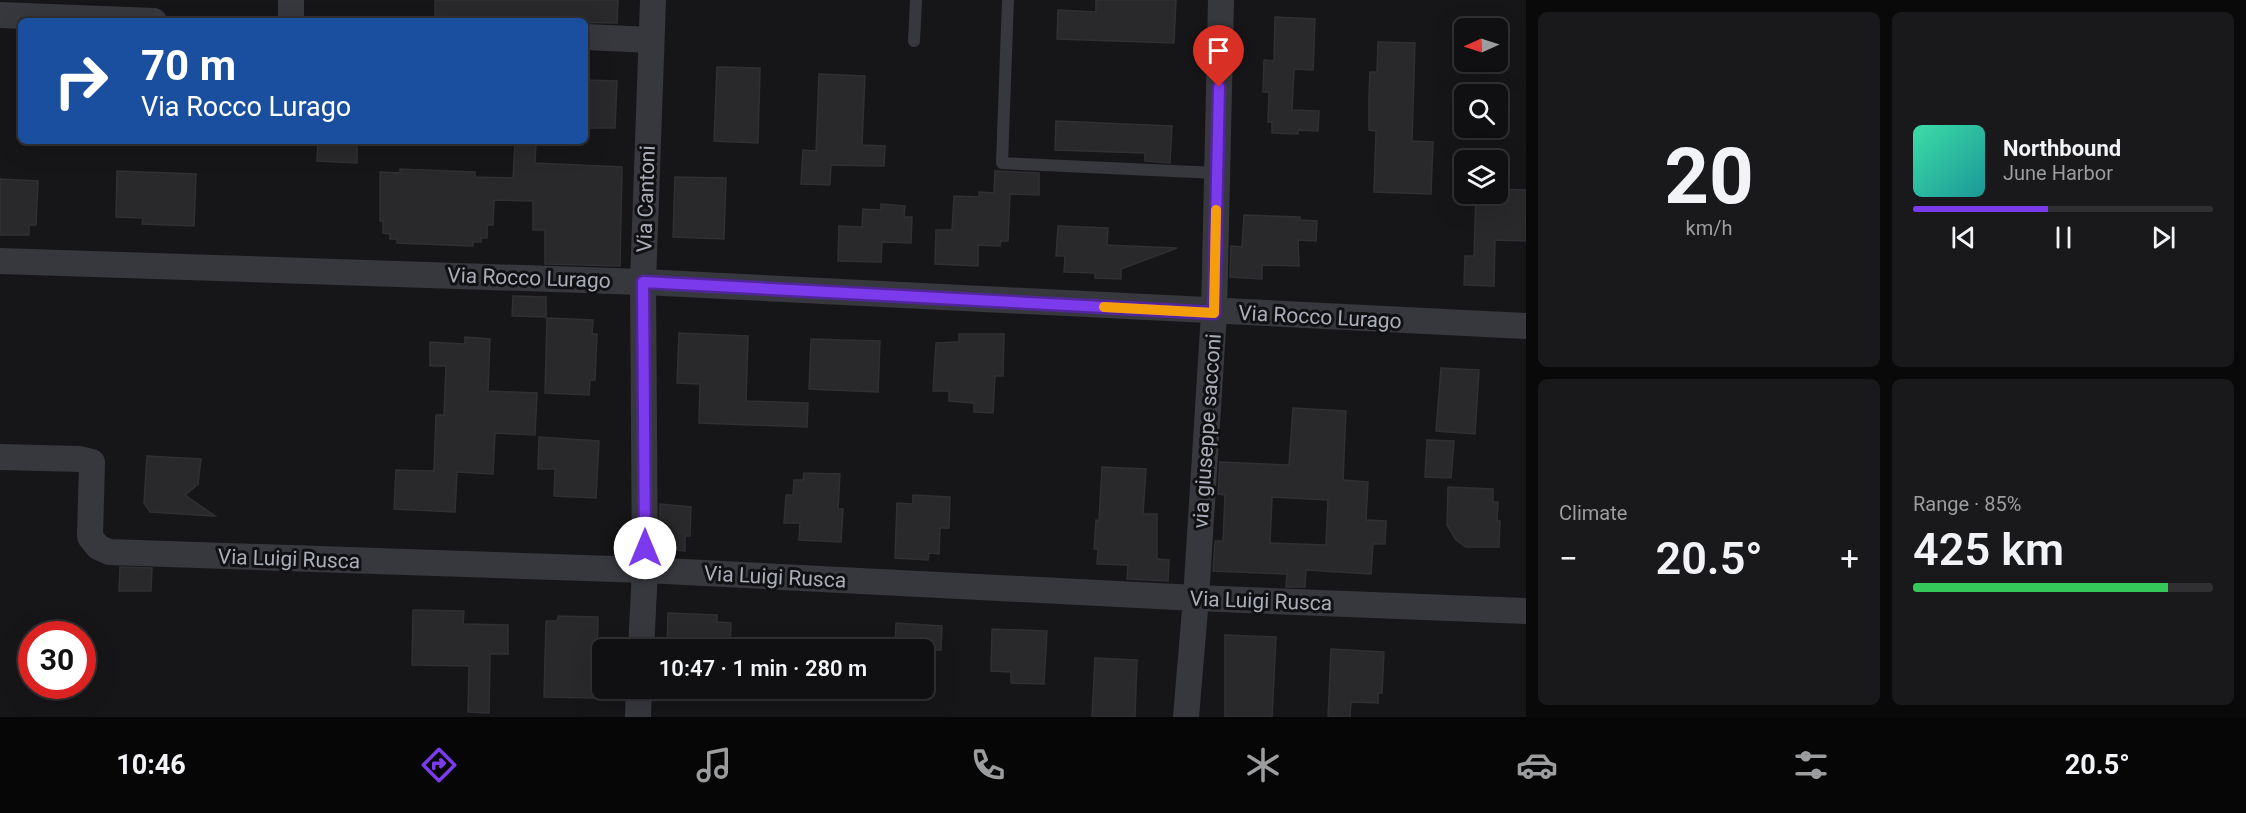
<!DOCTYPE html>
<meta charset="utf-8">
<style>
body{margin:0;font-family:Roboto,sans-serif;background:#19191b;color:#f1f3f6;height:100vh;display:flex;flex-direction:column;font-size:22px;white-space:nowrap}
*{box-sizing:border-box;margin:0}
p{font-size:20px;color:#9c9d9f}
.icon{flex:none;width:33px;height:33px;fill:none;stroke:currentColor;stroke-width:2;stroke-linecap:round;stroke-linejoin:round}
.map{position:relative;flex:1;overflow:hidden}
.side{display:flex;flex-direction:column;gap:12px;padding:12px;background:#09090a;width:720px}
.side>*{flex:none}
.banner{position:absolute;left:18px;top:18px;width:570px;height:126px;border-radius:9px;box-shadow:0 6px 24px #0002,0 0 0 2px #303032;background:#1a4fa0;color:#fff;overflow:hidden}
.needle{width:39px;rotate:267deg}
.tools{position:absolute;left:1454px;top:18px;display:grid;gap:12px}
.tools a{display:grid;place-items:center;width:54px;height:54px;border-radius:9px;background:#101012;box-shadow:0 6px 24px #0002,0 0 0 2px #303032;font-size:30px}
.speed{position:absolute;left:18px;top:621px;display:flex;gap:12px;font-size:30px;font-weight:700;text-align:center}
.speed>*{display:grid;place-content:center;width:78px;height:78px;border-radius:50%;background:#101012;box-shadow:0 6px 24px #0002,0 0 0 2px #303032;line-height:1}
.speed .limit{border:9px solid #d22;background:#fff;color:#111}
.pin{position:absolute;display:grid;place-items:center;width:51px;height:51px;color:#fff;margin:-62px -26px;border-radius:50% 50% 50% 0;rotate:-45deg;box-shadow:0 0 6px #0007}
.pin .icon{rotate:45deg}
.me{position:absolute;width:66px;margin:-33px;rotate:0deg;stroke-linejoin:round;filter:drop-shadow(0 0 4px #0008)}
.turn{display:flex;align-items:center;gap:21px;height:126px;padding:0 24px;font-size:27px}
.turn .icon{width:78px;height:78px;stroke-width:2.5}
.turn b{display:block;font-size:42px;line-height:51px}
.big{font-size:45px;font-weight:600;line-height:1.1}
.side .widget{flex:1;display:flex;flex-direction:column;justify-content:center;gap:9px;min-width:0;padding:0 21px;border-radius:9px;background:#19191b}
.side .dial{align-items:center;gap:0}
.dial b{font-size:78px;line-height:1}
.song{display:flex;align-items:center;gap:18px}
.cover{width:72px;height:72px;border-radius:9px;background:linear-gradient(135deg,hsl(160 70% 55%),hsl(180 70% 35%))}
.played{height:6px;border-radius:3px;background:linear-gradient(90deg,#7c3aed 45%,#303032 45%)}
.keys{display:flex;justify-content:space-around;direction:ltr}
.heat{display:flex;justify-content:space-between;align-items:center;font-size:33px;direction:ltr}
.charge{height:9px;border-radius:4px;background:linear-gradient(90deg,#34c759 85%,#303032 0)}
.side .tiles{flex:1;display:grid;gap:12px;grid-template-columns:repeat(2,1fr)}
.trip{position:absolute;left:592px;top:639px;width:342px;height:60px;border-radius:9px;background:#101012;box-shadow:0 6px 24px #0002,0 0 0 2px #303032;font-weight:600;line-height:60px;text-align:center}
.tab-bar{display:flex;height:96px;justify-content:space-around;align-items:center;background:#060607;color:#9c9d9f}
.tab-bar .icon{width:42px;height:42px}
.tab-bar .on{color:#7c3aed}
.tab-bar b{font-size:27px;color:#f1f3f6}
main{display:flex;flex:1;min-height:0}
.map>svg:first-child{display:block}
.building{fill:#29292c;stroke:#303034;stroke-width:1.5;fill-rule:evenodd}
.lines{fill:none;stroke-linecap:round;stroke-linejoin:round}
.lane{stroke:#37383d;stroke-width:12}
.street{stroke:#37383d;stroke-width:26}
.route-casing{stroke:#51269a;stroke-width:15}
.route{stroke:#7c3aed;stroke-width:10}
.slow{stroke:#f59e0b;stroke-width:10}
.labels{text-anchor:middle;stroke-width:6;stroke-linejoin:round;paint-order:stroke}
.street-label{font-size:21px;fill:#a8adb8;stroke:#111113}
</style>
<main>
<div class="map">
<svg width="1526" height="717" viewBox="0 0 1526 717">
<rect width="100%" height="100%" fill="#161618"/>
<g class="building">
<path d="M 435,0 L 618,0 L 617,23 L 474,21 L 474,18 L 435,16 Z"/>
<path d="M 1096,0 L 1176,0 L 1174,43 L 1057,39 L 1058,10 L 1096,12 Z"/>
<path d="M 1275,17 L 1315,19 L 1313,70 L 1294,69 L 1292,110 L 1319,111 L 1318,131 L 1298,130 L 1298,134 L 1272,133 L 1272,122 L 1268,122 L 1269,92 L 1263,92 L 1264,60 L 1274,61 Z"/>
<path d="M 1378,42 L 1415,43 L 1412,141 L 1433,142 L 1431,194 L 1374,192 L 1376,131 L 1369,130 L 1369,95 L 1370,72 L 1377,72 Z"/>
<path d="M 717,67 L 760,68 L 758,143 L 714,141 Z"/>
<path d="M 819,74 L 865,76 L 862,145 L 885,146 L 884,166 L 831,165 L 830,185 L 801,184 L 803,150 L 816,151 Z"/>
<path d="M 585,80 L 617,81 L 615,128 L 585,128 Z"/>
<path d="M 1056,121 L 1172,126 L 1170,163 L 1145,161 L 1145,153 L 1055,150 Z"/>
<path d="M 515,141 L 536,141 L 535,163 L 622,167 L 620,266 L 545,264 L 545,230 L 533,230 L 533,201 L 494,200 L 493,225 L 487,225 L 487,238 L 481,238 L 481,242 L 473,242 L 473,246 L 397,243 L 397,239 L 390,239 L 390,234 L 383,233 L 383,221 L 380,221 L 380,172 L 400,173 L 400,169 L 475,172 L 475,177 L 513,178 Z"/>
<path d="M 318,142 L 357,143 L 357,163 L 317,161 Z"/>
<path d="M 117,171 L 196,174 L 194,226 L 142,224 L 143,218 L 116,217 Z"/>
<path d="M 995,171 L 1039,173 L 1039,195 L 1010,194 L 1008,241 L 1001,241 L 1000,246 L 978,245 L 978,266 L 935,264 L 936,230 L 952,230 L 954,196 L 979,197 L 979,192 L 994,193 Z"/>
<path d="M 675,177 L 726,178 L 724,239 L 673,237 Z"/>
<path d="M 0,179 L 38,181 L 36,225 L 29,225 L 29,235 L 0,235 Z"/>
<path d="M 1497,189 L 1526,190 L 1526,241 L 1495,240 L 1494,286 L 1464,285 L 1465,256 L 1474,256 L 1476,194 L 1497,194 Z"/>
<path d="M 881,204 L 905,206 L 904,217 L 912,217 L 911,243 L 882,242 L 881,262 L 838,261 L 839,226 L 862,227 L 863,209 L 881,210 Z"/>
<path d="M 1244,215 L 1300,217 L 1300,220 L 1317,221 L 1316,241 L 1298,240 L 1299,266 L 1262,265 L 1262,279 L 1230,277 L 1231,246 L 1242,247 Z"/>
<path d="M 1058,226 L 1108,228 L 1107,245 L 1177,248 L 1121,269 L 1121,279 L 1095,278 L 1095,273 L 1064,272 L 1065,256 L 1056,256 Z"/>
<path d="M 513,296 L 546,297 L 546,317 L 512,316 Z"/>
<path d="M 547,318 L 593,320 L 592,334 L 597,334 L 595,380 L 590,380 L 589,395 L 545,393 Z"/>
<path d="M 679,333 L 748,336 L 746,401 L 808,403 L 807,427 L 699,423 L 700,384 L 677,383 Z"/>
<path d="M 959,334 L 1004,334 L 1003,376 L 995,376 L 993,413 L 974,412 L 974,403 L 949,401 L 949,391 L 933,391 L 936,343 L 959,342 Z"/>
<path d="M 465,337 L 490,339 L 488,391 L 537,393 L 535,435 L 495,433 L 493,474 L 457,472 L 455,512 L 394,509 L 396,470 L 434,471 L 436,415 L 444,415 L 446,366 L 430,366 L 430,342 L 465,344 Z"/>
<path d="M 811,339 L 880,341 L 878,392 L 809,389 Z"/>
<path d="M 1441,368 L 1479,370 L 1475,434 L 1436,431 Z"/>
<path d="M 1293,408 L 1346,411 L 1343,480 L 1368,482 L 1366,520 L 1386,521 L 1385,544 L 1373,544 L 1371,574 L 1306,570 L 1305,587 L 1286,587 L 1287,574 L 1213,571 L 1215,541 L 1223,541 L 1225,495 L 1218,494 L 1220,462 L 1289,465 ZM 1272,497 L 1328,500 L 1326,545 L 1270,543 Z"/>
<path d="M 539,437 L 599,441 L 596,498 L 554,496 L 555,469 L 538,469 Z"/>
<path d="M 1427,440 L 1454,441 L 1451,478 L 1425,477 Z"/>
<path d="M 147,456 L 201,459 L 198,484 L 185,495 L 215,516 L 150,512 L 144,503 Z"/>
<path d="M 1102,467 L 1146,469 L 1143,514 L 1157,514 L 1157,559 L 1169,560 L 1168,581 L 1127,579 L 1128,565 L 1097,564 L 1098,549 L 1094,549 L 1096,520 L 1099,521 Z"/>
<path d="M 804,473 L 840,474 L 838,509 L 843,509 L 841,542 L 799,540 L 800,523 L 784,523 L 786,495 L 793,495 L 794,480 L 803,480 Z"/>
<path d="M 1448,487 L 1493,489 L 1493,502 L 1498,502 L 1497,521 L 1500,521 L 1499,547 L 1466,547 L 1456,540 L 1447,525 Z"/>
<path d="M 913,495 L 950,497 L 949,528 L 940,528 L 939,554 L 929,553 L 928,560 L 895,558 L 897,503 L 913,504 Z"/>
<path d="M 660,504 L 691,507 L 690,536 L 685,536 L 685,551 L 663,549 L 664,535 L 660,534 Z"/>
<path d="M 120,567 L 152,568 L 151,591 L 119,591 Z"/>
<path d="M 413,610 L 464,611 L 463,624 L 508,625 L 508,654 L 490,654 L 489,713 L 468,712 L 469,666 L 412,665 Z"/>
<path d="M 668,613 L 717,615 L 717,622 L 731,623 L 730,650 L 667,650 Z"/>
<path d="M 558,616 L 598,617 L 596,698 L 544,697 L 546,621 L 557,621 Z"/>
<path d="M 896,623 L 942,626 L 941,650 L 895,650 Z"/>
<path d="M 992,629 L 1047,631 L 1044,684 L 1011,683 L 1011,672 L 991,671 Z"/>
<path d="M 1225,635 L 1276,637 L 1272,717 L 1225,717 Z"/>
<path d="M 1331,649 L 1384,652 L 1382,693 L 1378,693 L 1378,703 L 1351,702 L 1350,717 L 1328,717 Z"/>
<path d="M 1095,658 L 1137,660 L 1135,717 L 1092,717 Z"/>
</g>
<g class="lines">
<g class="lane">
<path d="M 1008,0 L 1002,163 L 1217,173"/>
<path d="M 914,41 L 916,0"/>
</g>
<g class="street">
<path d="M 0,15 L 154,21"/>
<path d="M 291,21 L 291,0"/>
<path d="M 585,37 L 651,40"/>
<path d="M 0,261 L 643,282 L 1526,326"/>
<path d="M 0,457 L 80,459 L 92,462 L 90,537 L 98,547 L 109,552 L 645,570 L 1196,598 L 1526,611"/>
<path d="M 641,650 L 645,570 L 643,282 L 653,0"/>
<path d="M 638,717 L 639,688"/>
<path d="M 1186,717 L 1196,598 L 1214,313 L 1221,0"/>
</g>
</g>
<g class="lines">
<g class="route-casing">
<path id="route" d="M 645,548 L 643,282 L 1214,313 L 1219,87"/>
</g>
<use href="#route" class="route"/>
<path class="slow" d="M 1104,307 L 1214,313 L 1216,210"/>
</g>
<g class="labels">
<g class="street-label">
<text transform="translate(646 199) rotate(-88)" y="7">Via Cantoni</text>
<text transform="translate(529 278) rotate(2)" y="7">Via Rocco Lurago</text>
<text transform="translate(1320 317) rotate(3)" y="7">Via Rocco Lurago</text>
<text transform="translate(1207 431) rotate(-86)" y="7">via giuseppe sacconi</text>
<text transform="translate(289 559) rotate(2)" y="7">Via Luigi Rusca</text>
<text transform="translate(775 577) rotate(3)" y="7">Via Luigi Rusca</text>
<text transform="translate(1261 601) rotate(2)" y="7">Via Luigi Rusca</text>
</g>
</g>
</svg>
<div class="tools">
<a><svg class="needle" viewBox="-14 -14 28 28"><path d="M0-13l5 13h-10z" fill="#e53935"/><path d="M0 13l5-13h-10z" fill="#9c9d9f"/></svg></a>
<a><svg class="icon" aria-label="search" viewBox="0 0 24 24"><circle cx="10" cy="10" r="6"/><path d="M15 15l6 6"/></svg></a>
<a><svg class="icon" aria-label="layers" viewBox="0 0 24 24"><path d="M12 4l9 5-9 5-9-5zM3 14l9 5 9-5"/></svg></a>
</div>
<div class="speed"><div class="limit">30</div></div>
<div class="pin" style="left:1219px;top:87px;background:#d93025"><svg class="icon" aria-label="arrive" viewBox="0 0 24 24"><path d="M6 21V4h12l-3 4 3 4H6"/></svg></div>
<svg class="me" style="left:645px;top:548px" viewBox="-20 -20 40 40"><circle r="19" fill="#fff"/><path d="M0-13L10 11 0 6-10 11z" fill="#7c3aed"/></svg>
<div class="trip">10:47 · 1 min · 280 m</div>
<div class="banner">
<div class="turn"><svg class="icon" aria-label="right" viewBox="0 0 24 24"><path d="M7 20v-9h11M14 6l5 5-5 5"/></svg><div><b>70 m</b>Via Rocco Lurago</div></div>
</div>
</div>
<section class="side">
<div class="tiles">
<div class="widget dial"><b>20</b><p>km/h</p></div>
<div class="widget">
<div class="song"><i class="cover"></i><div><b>Northbound</b><p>June Harbor</p></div></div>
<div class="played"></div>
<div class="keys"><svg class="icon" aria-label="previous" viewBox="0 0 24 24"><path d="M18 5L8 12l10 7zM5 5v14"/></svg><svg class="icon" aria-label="pause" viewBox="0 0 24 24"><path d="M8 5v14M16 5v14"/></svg><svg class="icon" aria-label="next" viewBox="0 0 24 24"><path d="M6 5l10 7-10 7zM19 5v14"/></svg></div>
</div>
<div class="widget"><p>Climate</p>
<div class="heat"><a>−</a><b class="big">20.5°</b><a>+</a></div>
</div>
<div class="widget"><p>Range · 85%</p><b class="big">425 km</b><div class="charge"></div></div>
</div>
</section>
</main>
<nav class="tab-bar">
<b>10:46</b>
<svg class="icon on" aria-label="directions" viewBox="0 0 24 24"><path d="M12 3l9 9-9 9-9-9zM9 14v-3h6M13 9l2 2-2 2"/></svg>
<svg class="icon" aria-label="music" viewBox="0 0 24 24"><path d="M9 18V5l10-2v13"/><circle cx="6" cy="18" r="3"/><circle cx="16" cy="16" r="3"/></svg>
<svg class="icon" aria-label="phone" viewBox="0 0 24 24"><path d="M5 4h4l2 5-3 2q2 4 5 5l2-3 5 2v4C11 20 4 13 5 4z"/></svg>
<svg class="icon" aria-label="climate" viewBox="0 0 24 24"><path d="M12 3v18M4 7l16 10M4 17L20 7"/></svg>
<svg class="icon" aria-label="car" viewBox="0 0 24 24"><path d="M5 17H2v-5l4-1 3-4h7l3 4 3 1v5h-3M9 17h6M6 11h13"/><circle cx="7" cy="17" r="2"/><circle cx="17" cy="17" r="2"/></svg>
<svg class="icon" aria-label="filters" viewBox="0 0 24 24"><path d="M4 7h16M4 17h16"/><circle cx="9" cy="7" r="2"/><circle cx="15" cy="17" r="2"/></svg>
<b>20.5°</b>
</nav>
